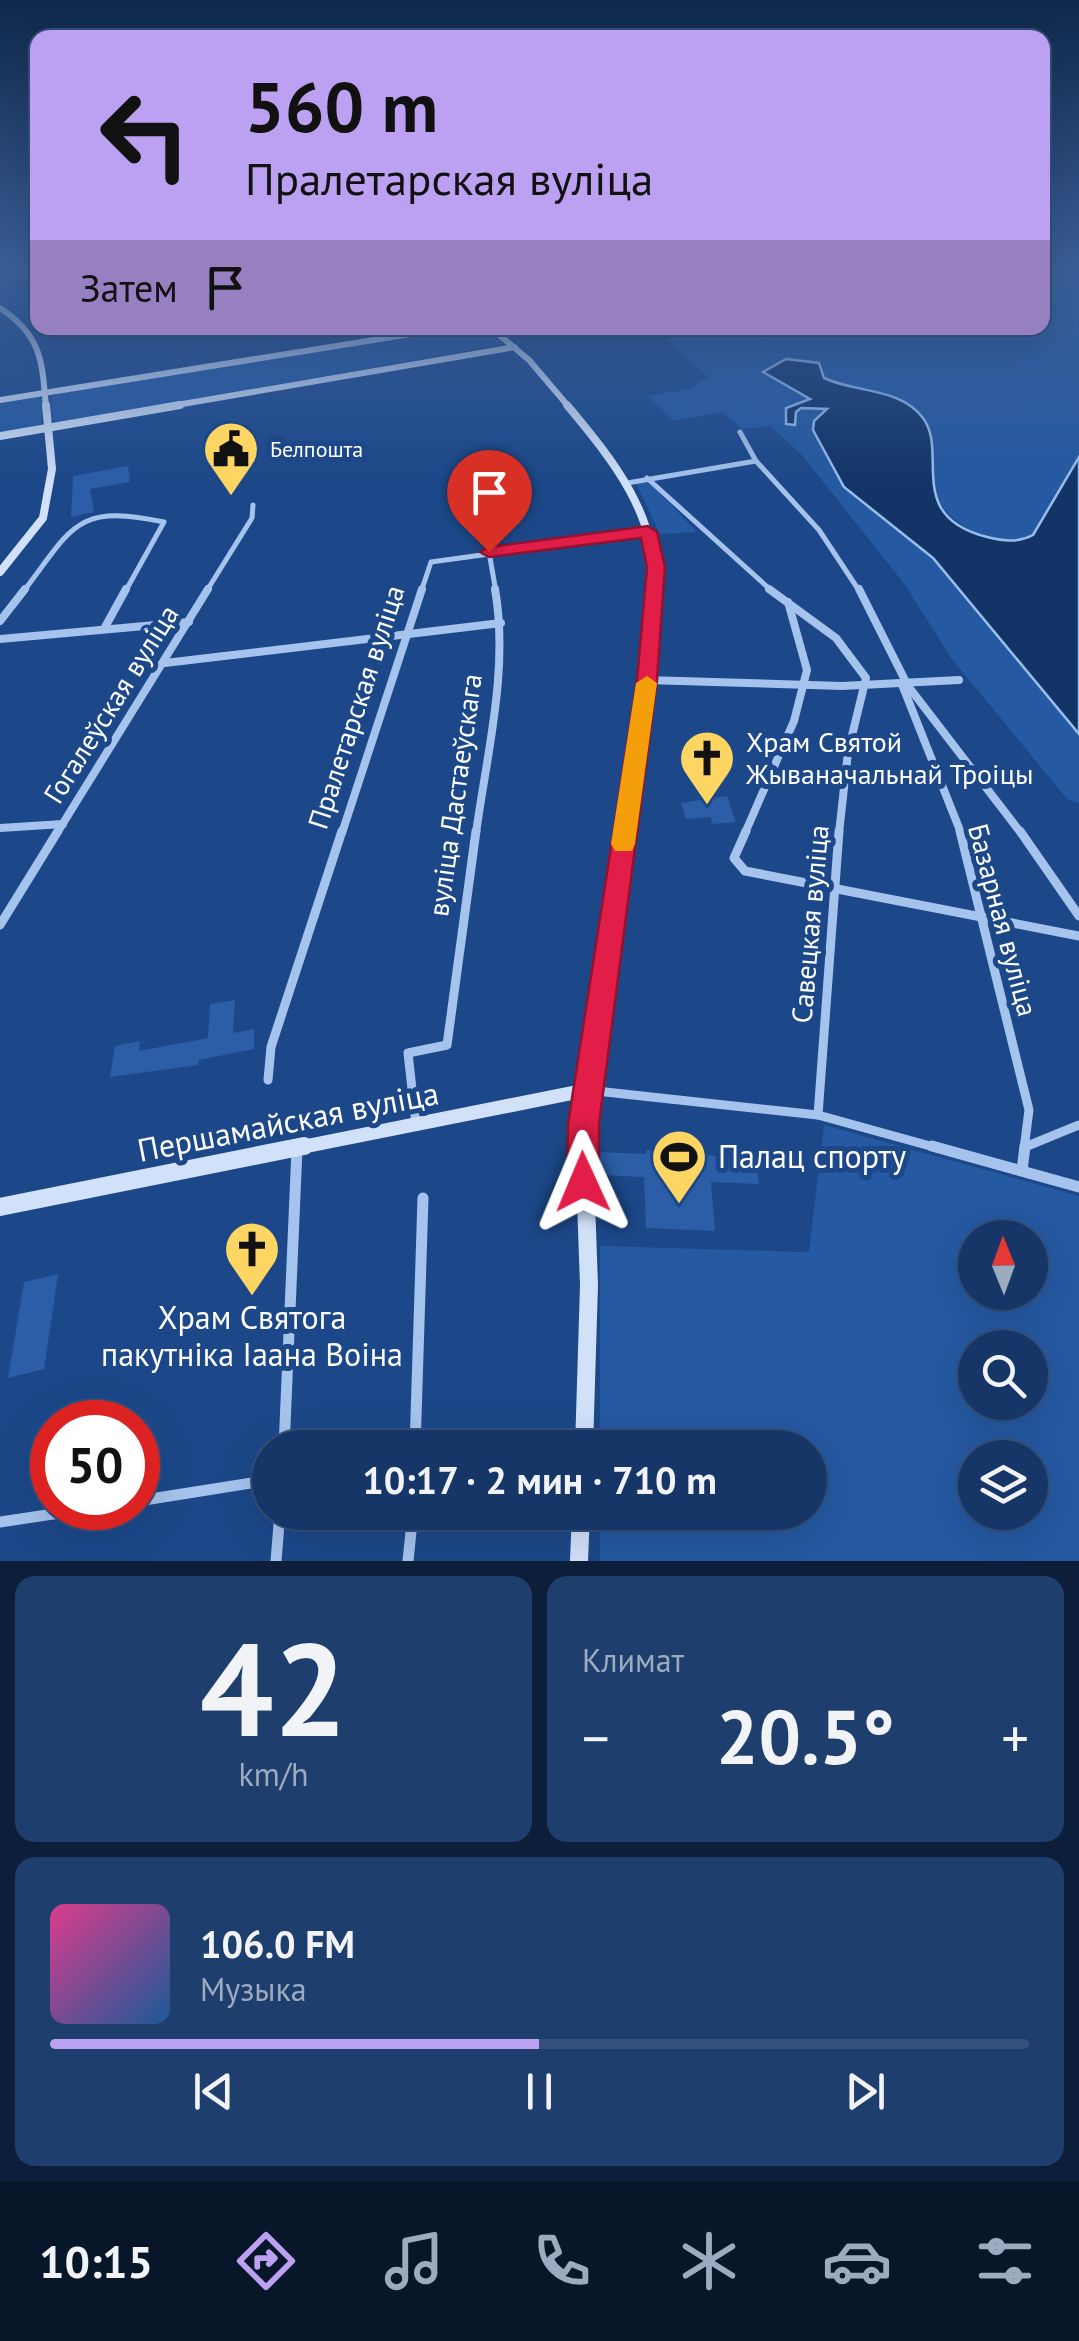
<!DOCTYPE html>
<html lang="ru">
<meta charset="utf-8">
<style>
body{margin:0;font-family:"PT Sans",sans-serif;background:#1e3e6d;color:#f1f3f6;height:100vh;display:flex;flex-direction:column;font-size:38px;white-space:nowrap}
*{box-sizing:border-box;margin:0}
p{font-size:32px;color:#9dabc0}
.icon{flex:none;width:55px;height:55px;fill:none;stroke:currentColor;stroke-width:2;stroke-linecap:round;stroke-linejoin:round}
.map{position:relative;height:1561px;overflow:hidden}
.drawer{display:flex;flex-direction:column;gap:15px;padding:15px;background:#0c1e39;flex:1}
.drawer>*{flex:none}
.guide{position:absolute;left:30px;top:30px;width:1020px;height:305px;border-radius:20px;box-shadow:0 10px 40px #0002,0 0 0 2px #34507b;background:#bca0f2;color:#111;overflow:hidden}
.needle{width:65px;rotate:359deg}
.controls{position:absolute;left:958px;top:1220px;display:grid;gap:20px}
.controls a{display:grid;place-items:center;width:90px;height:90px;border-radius:50%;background:#153667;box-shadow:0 10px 40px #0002,0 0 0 2px #34507b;font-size:50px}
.speed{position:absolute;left:30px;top:1400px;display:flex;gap:20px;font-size:50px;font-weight:700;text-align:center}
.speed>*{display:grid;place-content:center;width:130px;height:130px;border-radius:50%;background:#153667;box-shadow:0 10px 40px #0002,0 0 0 2px #34507b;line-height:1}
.speed .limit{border:15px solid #d22;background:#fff;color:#111}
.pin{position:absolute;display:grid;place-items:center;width:85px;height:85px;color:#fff;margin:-102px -42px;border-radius:50% 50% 50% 0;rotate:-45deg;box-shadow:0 0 10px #0007}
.pin .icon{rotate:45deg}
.me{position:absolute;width:110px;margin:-55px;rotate:359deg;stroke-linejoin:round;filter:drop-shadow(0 0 8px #0008)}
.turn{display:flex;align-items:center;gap:35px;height:210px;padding:0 50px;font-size:45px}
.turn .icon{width:130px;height:130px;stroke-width:2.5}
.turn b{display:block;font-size:70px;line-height:85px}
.then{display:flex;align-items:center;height:95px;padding:0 50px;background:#0003;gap:20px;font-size:38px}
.big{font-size:75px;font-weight:700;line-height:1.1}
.drawer .tile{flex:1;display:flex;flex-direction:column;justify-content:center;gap:15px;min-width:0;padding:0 35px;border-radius:20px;background:#1e3e6d}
.drawer .dial{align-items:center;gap:0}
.dial b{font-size:130px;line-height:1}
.song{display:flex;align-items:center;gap:30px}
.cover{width:120px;height:120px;border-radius:15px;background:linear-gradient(135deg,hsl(330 70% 55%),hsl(210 70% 35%))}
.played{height:10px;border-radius:5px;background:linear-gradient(90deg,#bca0f2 50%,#34507b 50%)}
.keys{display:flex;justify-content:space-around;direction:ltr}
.heat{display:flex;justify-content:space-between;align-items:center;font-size:55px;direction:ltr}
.drawer .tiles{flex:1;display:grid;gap:15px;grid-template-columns:1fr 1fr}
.tile:last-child{grid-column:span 2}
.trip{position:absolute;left:252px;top:1430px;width:575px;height:100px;border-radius:50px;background:#153667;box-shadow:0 10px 40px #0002,0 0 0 2px #34507b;font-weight:700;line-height:100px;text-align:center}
.tab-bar{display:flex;height:160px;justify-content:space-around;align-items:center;background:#081629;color:#9dabc0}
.tab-bar .icon{width:70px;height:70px}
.tab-bar .on{color:#bca0f2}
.tab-bar b{font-size:45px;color:#f1f3f6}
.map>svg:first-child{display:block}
.green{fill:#2559a1;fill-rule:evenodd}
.water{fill:#123467;stroke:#98beee;stroke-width:2.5}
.building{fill:#2b5ea7}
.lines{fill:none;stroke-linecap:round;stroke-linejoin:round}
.street-far3{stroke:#a5c3ec;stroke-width:5}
.street-far2{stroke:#a5c3ec;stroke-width:8}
.street-far1{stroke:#a5c3ec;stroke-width:9}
.street{stroke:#a5c3ec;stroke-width:11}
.secondary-far4{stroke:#d1e1f9;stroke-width:6}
.secondary-far3{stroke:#d1e1f9;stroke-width:8}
.secondary-far2{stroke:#d1e1f9;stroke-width:10}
.secondary-far1{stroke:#d1e1f9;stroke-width:14}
.secondary{stroke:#d1e1f9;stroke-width:18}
.route{fill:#e11d48;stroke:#92132f;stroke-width:2.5}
.slow{fill:#f59e0b}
.labels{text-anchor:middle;stroke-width:10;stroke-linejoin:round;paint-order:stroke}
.far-poi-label{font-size:22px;fill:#fff;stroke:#1c4889;text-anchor:start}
.street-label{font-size:28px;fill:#fff;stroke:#1c4889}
.poi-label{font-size:28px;fill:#fff;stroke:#1c4889;text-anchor:start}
.near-street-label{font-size:32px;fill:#fff;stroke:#1c4889}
.near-poi-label{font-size:32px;fill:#fff;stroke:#1c4889;text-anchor:start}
</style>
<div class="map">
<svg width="1079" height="1561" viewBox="0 0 1079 1561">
<rect width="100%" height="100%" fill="#1c4889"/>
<g class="green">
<path d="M 1043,265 L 1079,265 L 1079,457 L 1039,529 L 1024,540 C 1003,541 983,538 965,527 C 908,491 949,440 917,412 C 891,389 855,390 824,378 L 822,365 L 786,359 L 769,377 L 811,399 L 789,406 L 784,419 L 787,425 L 796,425 L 796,412 L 805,407 L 827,409 L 820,416 L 815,434 L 844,487 L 933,558 L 1079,734 L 1079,803 L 1068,800 L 951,658 L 906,586 L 801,454 L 770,426 L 742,429 L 722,412 L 674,421 L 648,396 L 689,389 L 708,377 L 671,345 L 664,328 L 1042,328 Z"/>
<path d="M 455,328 L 485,328 L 504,344 L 57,423 L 52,420 L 51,398 L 61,392 Z"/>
<path d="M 38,397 L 43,398 L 42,424 L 0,434 L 0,402 Z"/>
<path d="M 648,481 L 697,532 L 660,534 L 636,483 Z"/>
<path d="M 824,1125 L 1079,1196 L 1079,1561 L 600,1561 L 600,1513 L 810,1512 L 810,1448 L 600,1447 L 600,1246 L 809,1252 ZM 975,1238 L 1030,1238 L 1030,1292 L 975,1292 ZM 975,1348 L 1030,1348 L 1030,1402 L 975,1402 ZM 975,1458 L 1030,1458 L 1030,1512 L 975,1512 Z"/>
</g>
<path class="water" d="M 786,359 L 819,363 L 824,378 C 855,393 900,387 923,418 C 949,453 904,516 987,537 C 1003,541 1018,543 1033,535 L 1079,457 L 1079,734 L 933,558 L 844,487 L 813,430 L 814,421 L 827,409 L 801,408 L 796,412 L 795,425 L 786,424 L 786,408 L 810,399 L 763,372 Z"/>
<g class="building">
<path d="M 23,266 L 38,266 L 38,278 L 0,282 L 8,269 Z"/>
<path d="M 128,466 L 130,482 L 90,489 L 94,512 L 71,517 L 73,476 Z"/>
<path d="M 727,796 L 736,822 L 712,824 L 711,817 L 686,819 L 681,803 Z"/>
<path d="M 235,1000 L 233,1033 L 254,1029 L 254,1049 L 199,1060 L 198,1065 L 110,1077 L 115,1046 L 140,1041 L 139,1051 L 208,1038 L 210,1004 Z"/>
<path d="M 646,1150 L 756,1159 L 759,1184 L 711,1182 L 715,1231 L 646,1228 L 644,1177 L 598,1175 L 598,1152 L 646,1154 Z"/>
<path d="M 58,1274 L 44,1369 L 8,1378 L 24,1282 Z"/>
</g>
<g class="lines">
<g class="street-far3">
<path d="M 740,432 L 756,461 L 819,530 L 860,592"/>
<path d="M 647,478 L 773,592"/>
<path d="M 627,483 L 756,461"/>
<path d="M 489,552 L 496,592"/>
<path d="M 23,592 C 73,527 75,503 164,522 L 125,592"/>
<path d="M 206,592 L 252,518 L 253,505"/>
<path d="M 421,592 L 431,562 L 649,532"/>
</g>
<g class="street-far2">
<path d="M 769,589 L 836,638 L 866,678 L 848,752 L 839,833"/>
<path d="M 859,589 L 908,686 L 1021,833"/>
<path d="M 0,621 L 25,589"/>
<path d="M 104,629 L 126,589"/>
<path d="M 0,639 L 189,622"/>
<path d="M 165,663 L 501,623"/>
<path d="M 647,680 L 842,686 L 959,680"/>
<path d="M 903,687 L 961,833"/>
<path d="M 0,828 L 63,824"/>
<path d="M 57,833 L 208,589"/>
<path d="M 342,833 L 422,589"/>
<path d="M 476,833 C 487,753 509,669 495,589"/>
<path d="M 745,833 L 794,721 L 807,670 L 788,602"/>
</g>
<g class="street-far1">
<path d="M 746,831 L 734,858 L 745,871 L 1079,936"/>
<path d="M 960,831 L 1029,1110 L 1024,1149"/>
<path d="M 1020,831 L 1079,916"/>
<path d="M 0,925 L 58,831"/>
<path d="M 268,1080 L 271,1047 L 342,831"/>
<path d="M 587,1090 L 818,1115 L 941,1149"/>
<path d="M 818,1115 L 839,831"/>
<path d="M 416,1125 L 408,1053 L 447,1045 L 476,831"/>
<path d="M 1025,1147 L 1079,1125"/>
</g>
<g class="street">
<path d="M 932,1146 L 1079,1187"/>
<path d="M 1022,1170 L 1025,1146"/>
<path d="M 284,1448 L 297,1149"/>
<path d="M 415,1448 L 423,1198"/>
<path d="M 138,1501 L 270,1480"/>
<path d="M 0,1522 L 93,1508"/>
<path d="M 276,1561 L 280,1512"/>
<path d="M 408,1561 L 413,1512"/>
</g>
<g class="secondary-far4">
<path d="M 0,308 C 42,336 42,361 46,407"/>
<path d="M 491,328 L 529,360 L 569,407"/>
<path d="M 0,400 L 448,328"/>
<path d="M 165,407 L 515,347"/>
</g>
<g class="secondary-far3">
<path d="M 567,405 C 612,459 660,517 654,592"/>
<path d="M 0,436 L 180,405"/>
<path d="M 0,572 L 43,518 L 52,469 L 46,405"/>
</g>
<path class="secondary-far2" d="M 625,833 L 647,680 L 654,589"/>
<g class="secondary-far1">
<path d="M 292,1149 L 587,1090"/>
<path d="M 584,1149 L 583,1124 L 625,831"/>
</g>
<g class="secondary">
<path d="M 584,1146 L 589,1285 L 584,1448"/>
<path d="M 0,1207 L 304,1146"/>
<path d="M 579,1561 L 581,1512"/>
</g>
</g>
<linearGradient id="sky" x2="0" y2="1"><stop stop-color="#0f284b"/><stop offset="0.55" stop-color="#3a5e97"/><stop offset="1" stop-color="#3a5e97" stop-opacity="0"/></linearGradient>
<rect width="1079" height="484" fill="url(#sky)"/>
<path class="route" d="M 648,526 L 657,532 L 665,567 L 657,680 L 599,1124 L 599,1182 L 595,1193 L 583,1198 L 572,1193 L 567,1182 L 568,1124 L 637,680 L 647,567 L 641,538 L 489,557 L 480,552 L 489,547 Z"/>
<path class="slow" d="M 647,676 L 657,683 L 635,844 L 632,851 L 615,851 L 611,844 L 636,683 Z"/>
<defs>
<g id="civic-pin" transform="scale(2.875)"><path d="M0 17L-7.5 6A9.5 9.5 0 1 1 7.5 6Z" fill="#fdd562" stroke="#1c4889"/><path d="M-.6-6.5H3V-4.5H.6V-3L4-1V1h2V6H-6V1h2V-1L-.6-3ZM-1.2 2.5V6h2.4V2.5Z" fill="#111"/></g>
<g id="church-pin" transform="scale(2.875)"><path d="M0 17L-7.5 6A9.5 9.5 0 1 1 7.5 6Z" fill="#fdd562" stroke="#1c4889"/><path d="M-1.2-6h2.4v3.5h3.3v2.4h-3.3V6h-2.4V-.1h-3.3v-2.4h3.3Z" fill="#111"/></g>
<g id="stadium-pin" transform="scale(2.875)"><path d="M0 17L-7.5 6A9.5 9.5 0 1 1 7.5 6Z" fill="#fdd562" stroke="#1c4889"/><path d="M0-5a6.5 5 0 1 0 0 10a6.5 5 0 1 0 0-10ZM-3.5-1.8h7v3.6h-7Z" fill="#111"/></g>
</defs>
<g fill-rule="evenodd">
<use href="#civic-pin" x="231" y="449"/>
<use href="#church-pin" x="707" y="758"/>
<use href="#stadium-pin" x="679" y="1157"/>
<use href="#church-pin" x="252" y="1249"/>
</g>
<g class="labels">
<g class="far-poi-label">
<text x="270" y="457">Белпошта</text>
</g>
<g class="street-label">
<text transform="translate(111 704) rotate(-58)" y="10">Гогалеўская вуліца</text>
<text transform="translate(356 707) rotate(-72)" y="10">Пралетарская вуліца</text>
<text transform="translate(455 795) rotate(-82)" y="10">вуліца Дастаеўскага</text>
<text transform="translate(1003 920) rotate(75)" y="10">Базарная вуліца</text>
<text transform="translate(810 924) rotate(-85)" y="10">Савецкая вуліца</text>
</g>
<g class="poi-label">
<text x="746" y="752">Храм Святой<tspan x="746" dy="32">Жываначальнай Троіцы</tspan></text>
</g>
<g class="near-street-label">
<text transform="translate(288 1122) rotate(-11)" y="11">Першамайская вуліца</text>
</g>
<g class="near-poi-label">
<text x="718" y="1168">Палац спорту</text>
<text x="252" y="1329" text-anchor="middle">Храм Святога<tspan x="252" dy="37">пакутніка Іаана Воіна</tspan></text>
</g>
</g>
</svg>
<div class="controls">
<a><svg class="needle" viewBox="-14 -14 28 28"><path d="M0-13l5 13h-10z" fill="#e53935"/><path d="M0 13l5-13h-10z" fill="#9dabc0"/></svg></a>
<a><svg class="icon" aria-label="search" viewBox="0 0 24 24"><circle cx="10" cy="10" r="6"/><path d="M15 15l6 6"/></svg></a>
<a><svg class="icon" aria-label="layers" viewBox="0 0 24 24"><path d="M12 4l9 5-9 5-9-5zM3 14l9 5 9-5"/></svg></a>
</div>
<div class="speed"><div class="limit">50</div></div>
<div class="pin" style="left:489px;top:552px;background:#d93025"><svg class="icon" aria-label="arrive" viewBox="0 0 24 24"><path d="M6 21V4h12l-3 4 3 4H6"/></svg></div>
<svg class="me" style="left:583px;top:1182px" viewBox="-20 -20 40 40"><path d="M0-17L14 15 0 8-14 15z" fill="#e11d48" stroke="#fff" stroke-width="4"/></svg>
<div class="trip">10:17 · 2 мин · 710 m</div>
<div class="guide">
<div class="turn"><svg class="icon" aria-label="left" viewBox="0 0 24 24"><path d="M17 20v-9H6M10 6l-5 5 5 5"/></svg><div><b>560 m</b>Пралетарская вуліца</div></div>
<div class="then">Затем<svg class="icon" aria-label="arrive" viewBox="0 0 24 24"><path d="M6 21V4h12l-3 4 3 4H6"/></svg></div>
</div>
</div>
<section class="drawer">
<div class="tiles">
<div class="tile dial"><b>42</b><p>km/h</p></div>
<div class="tile"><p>Климат</p>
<div class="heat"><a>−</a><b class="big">20.5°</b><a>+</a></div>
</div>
<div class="tile">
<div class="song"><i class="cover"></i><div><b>106.0 FM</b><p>Музыка</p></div></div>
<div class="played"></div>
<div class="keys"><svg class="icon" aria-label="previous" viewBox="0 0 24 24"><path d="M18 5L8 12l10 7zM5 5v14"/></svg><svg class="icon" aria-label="pause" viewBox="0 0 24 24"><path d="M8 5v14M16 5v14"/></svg><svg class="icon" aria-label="next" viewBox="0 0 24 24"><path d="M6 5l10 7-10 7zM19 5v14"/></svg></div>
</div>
</div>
</section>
<nav class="tab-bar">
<b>10:15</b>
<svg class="icon on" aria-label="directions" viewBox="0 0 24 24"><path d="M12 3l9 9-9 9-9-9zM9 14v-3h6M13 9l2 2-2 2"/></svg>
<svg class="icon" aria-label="music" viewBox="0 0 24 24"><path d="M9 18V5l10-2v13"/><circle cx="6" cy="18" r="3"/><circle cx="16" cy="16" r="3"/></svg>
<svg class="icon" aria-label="phone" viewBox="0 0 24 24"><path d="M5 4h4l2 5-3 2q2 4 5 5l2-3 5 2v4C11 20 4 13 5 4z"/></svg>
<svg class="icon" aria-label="climate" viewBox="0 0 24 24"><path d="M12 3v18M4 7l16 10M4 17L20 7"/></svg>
<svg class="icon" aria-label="car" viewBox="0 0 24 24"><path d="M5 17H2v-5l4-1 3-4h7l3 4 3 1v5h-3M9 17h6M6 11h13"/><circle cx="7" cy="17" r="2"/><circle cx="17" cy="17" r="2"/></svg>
<svg class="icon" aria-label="filters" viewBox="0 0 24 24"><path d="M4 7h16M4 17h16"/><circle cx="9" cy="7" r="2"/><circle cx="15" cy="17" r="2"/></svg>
</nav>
